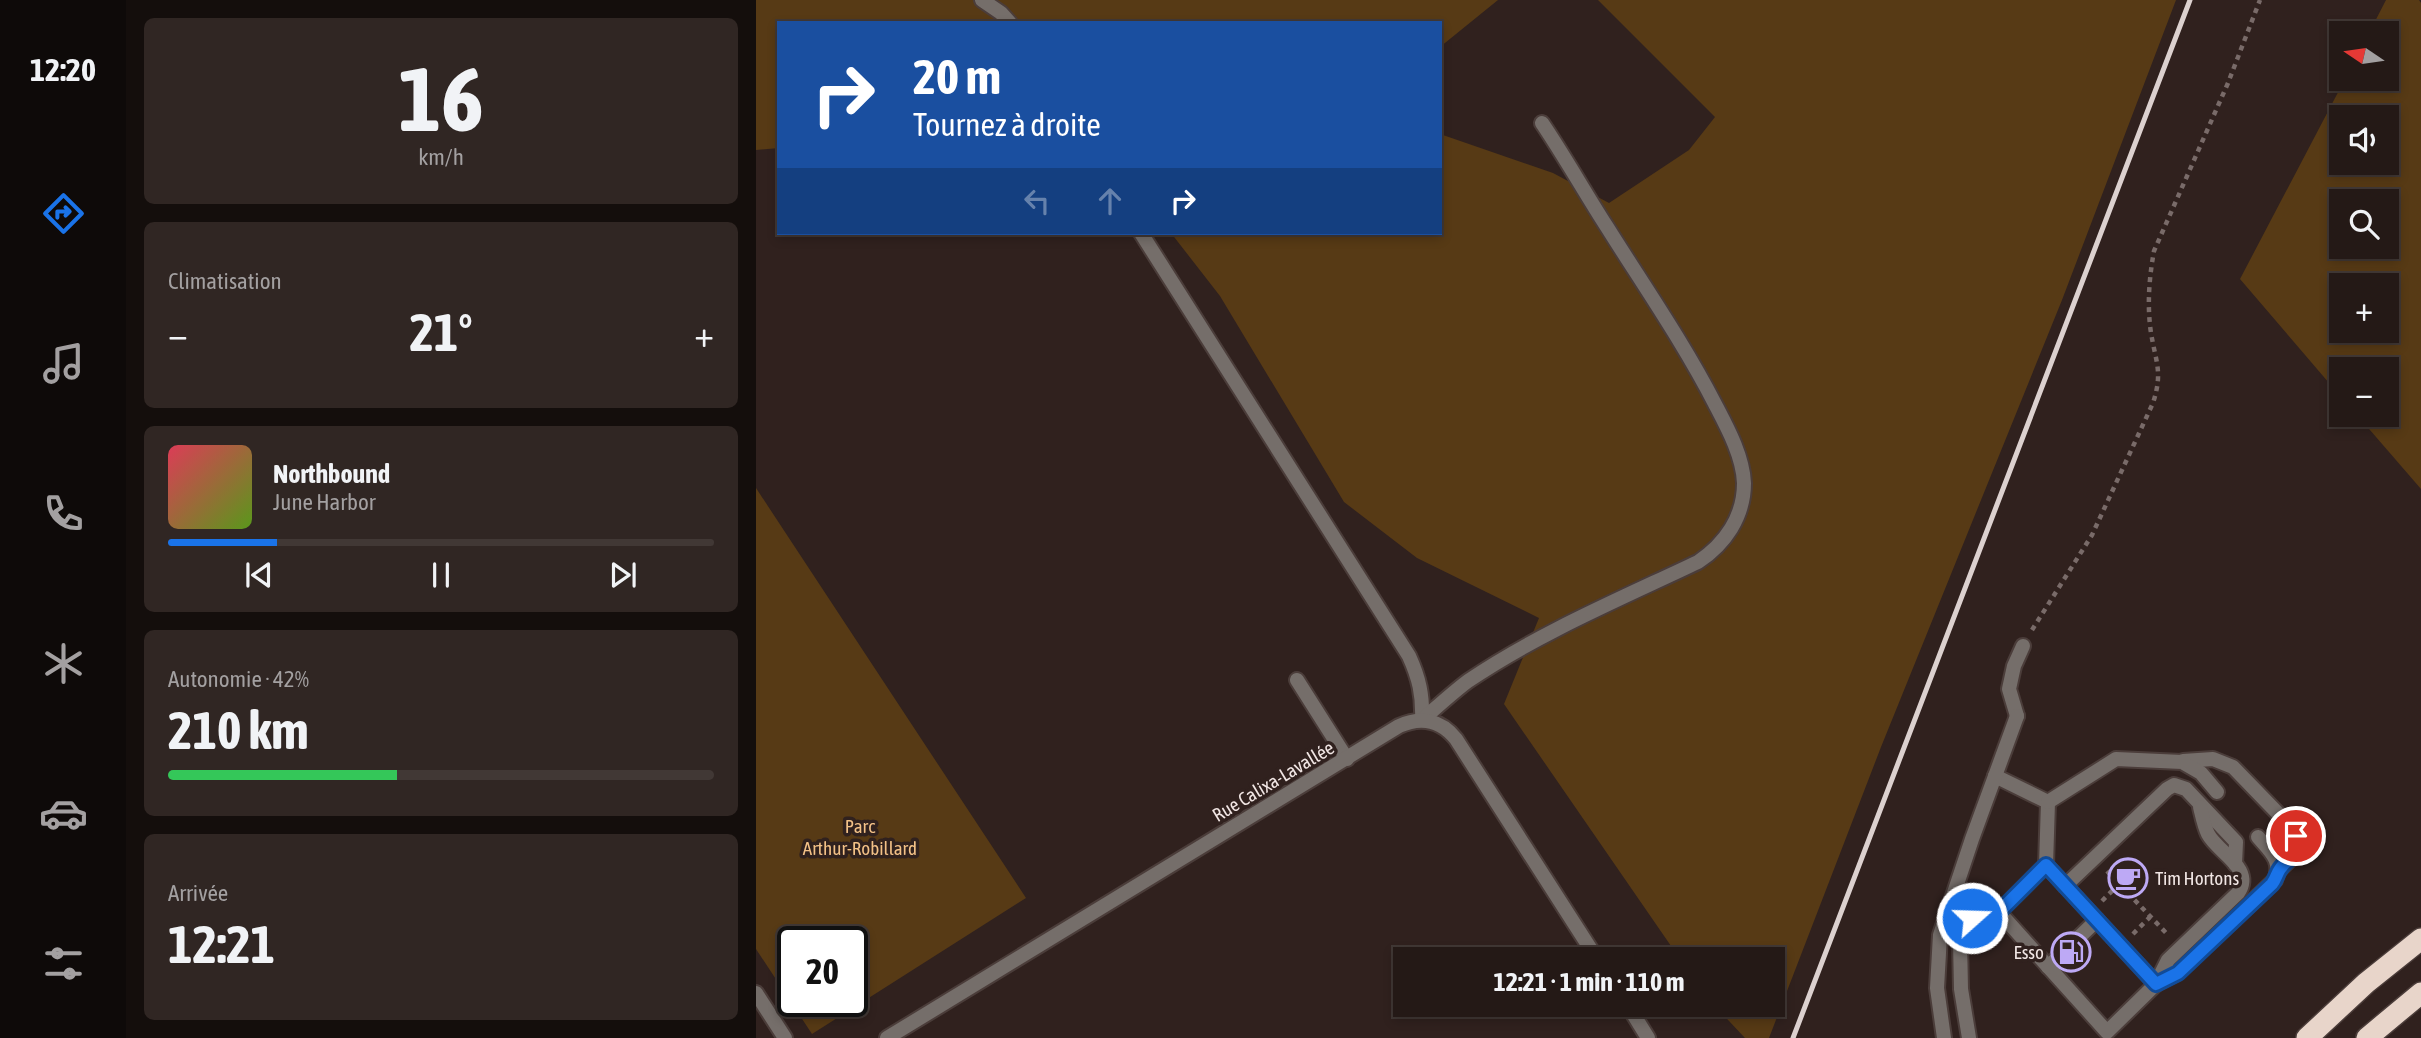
<!DOCTYPE html>
<html lang="fr">
<meta charset="utf-8">
<style>
body{margin:0;font-family:"Asap Condensed",sans-serif;background:#302623;color:#f1f3f6;height:100vh;display:flex;flex-direction:column;font-size:26px;white-space:nowrap}
*{box-sizing:border-box;margin:0}
p{font-size:23px;color:#a3a0a1}
.icon{flex:none;width:38px;height:38px;fill:none;stroke:currentColor;stroke-width:2;stroke-linecap:round;stroke-linejoin:round}
.map{position:relative;flex:1;overflow:hidden}
.side{display:flex;flex-direction:column;gap:18px;padding:18px;background:#140e0c;width:630px}
.side>*{flex:none}
.top-card{position:absolute;left:21px;top:21px;width:665px;height:214px;border-radius:0px;box-shadow:0 4px 10px #0003,0 0 0 2px #413835;background:#1a4fa0;color:#fff;overflow:hidden}
.needle{width:46px;rotate:283deg}
.fabs{position:absolute;left:1573px;top:21px;display:grid;gap:14px}
.fabs a{display:grid;place-items:center;width:70px;height:70px;border-radius:0px;background:#241916;box-shadow:0 4px 10px #0003,0 0 0 2px #413835;font-size:35px}
.speed{position:absolute;left:21px;top:926px;display:flex;gap:14px;font-size:35px;font-weight:700;text-align:center}
.speed>*{display:grid;place-content:center;width:91px;height:91px;border-radius:50%;background:#241916;box-shadow:0 4px 10px #0003,0 0 0 2px #413835;line-height:1}
.speed .limit{border:4px solid #111;border-radius:10px;background:#fff;color:#111}
.pin{position:absolute;display:grid;place-items:center;width:60px;height:60px;color:#fff;margin:-30px;border:4px solid #fff;border-radius:50%;box-shadow:0 2px 7px #0007}
.me{position:absolute;width:77px;margin:-38px;rotate:70deg;stroke-linejoin:round;filter:drop-shadow(0 0 5px #0008)}
.turn{display:flex;align-items:center;gap:24px;height:147px;padding:0 21px;font-size:32px}
.turn .icon{width:91px;height:91px;stroke-width:2.5}
.turn b{display:block;font-size:49px;line-height:60px}
.lanes{display:flex;align-items:center;height:66px;padding:0 21px;background:#0003;justify-content:center;gap:35px;direction:ltr}
.lanes .off{opacity:.35}
.big{font-size:52px;font-weight:700;line-height:1.1}
.side .card{flex:1;display:flex;flex-direction:column;justify-content:center;gap:10px;min-width:0;padding:0 24px;border-radius:10px;background:#302623}
.side .dial{align-items:center;gap:0}
.dial b{font-size:91px;line-height:1}
.song{display:flex;align-items:center;gap:21px}
.cover{width:84px;height:84px;border-radius:10px;background:linear-gradient(135deg,hsl(350 70% 55%),hsl(90 70% 35%))}
.played{height:7px;border-radius:4px;background:linear-gradient(90deg,#1a73e8 20%,#413835 20%)}
.keys{display:flex;justify-content:space-around;direction:ltr}
.heat{display:flex;justify-content:space-between;align-items:center;font-size:38px;direction:ltr}
.charge{height:10px;border-radius:5px;background:linear-gradient(90deg,#34c759 42%,#413835 0)}
.trip{position:absolute;left:637px;top:947px;width:392px;height:70px;border-radius:0px;background:#241916;box-shadow:0 4px 10px #0003,0 0 0 2px #413835;font-weight:700;line-height:70px;text-align:center}
main{display:flex;flex:1;min-height:0}
.dock{display:flex;flex-direction:column;width:126px;justify-content:space-around;align-items:center;background:#0e0a09;color:#a3a0a1}
.dock .icon{width:49px;height:49px}
.dock .on{color:#1a73e8}
.dock b{font-size:32px;color:#f1f3f6}
.map>svg:first-child{display:block}
.green{fill:#573a15;fill-rule:evenodd}
.lines{fill:none;stroke-linecap:round;stroke-linejoin:round}
.service-casing{stroke:#4b3d3a;stroke-width:18}
.minor-casing{stroke:#4b3d3a;stroke-width:18}
.motorway-casing{stroke:#4b3d3a;stroke-width:24}
.path{stroke:#796b69;stroke-width:4.5;stroke-dasharray:5 5;stroke-linecap:butt}
.service{stroke:#756e6a;stroke-width:14}
.minor{stroke:#756e6a;stroke-width:14}
.motorway{stroke:#e8d5ca;stroke-width:21}
.rail{stroke:#dcd1cf;stroke-width:5}
.route-casing{stroke:#114b97;stroke-width:18}
.route{stroke:#1a73e8;stroke-width:12}
.labels{text-anchor:middle;stroke-width:7;stroke-linejoin:round;paint-order:stroke}
.street-label{font-size:19px;fill:#f1e6e4;stroke:#30211e}
.park-label{font-size:19px;fill:#f3c187;stroke:#30211e}
.poi-label{font-size:19px;fill:#f1e6e4;stroke:#30211e;text-anchor:start}
</style>
<main>
<nav class="dock">
<b>12:20</b>
<svg class="icon on" aria-label="directions" viewBox="0 0 24 24"><path d="M12 3l9 9-9 9-9-9zM9 14v-3h6M13 9l2 2-2 2"/></svg>
<svg class="icon" aria-label="music" viewBox="0 0 24 24"><path d="M9 18V5l10-2v13"/><circle cx="6" cy="18" r="3"/><circle cx="16" cy="16" r="3"/></svg>
<svg class="icon" aria-label="phone" viewBox="0 0 24 24"><path d="M5 4h4l2 5-3 2q2 4 5 5l2-3 5 2v4C11 20 4 13 5 4z"/></svg>
<svg class="icon" aria-label="climate" viewBox="0 0 24 24"><path d="M12 3v18M4 7l16 10M4 17L20 7"/></svg>
<svg class="icon" aria-label="car" viewBox="0 0 24 24"><path d="M5 17H2v-5l4-1 3-4h7l3 4 3 1v5h-3M9 17h6M6 11h13"/><circle cx="7" cy="17" r="2"/><circle cx="17" cy="17" r="2"/></svg>
<svg class="icon" aria-label="filters" viewBox="0 0 24 24"><path d="M4 7h16M4 17h16"/><circle cx="9" cy="7" r="2"/><circle cx="15" cy="17" r="2"/></svg>
</nav>
<section class="side">
<div class="card dial"><b>16</b><p>km/h</p></div>
<div class="card"><p>Climatisation</p>
<div class="heat"><a>−</a><b class="big">21°</b><a>+</a></div>
</div>
<div class="card">
<div class="song"><i class="cover"></i><div><b>Northbound</b><p>June Harbor</p></div></div>
<div class="played"></div>
<div class="keys"><svg class="icon" aria-label="previous" viewBox="0 0 24 24"><path d="M18 5L8 12l10 7zM5 5v14"/></svg><svg class="icon" aria-label="pause" viewBox="0 0 24 24"><path d="M8 5v14M16 5v14"/></svg><svg class="icon" aria-label="next" viewBox="0 0 24 24"><path d="M6 5l10 7-10 7zM19 5v14"/></svg></div>
</div>
<div class="card"><p>Autonomie · 42%</p><b class="big">210 km</b><div class="charge"></div></div>
<div class="card"><p>Arrivée</p><b class="big">12:21</b></div>
</section>
<div class="map">
<svg width="1665" height="1038" viewBox="0 0 1665 1038">
<rect width="100%" height="100%" fill="#30211e"/>
<g class="green">
<path d="M 0,0 L 742,0 L 684,47 L 684,23 L 23,23 L 23,148 L 0,150 Z"/>
<path d="M 842,0 L 1420,0 L 1306,300 L 1125,747 L 1013,1038 L 989,1038 L 958,1005 L 1017,1004 L 1017,959 L 924,959 L 748,704 L 783,618 L 661,558 L 588,502 L 464,296 L 415,233 L 684,233 L 684,134 L 797,173 L 853,203 L 933,150 L 959,117 Z"/>
<path d="M 1630,0 L 1663,0 L 1665,3 L 1665,489 L 1601,415 L 1631,415 L 1631,369 L 1586,369 L 1585,397 L 1484,279 L 1589,79 L 1631,79 L 1631,33 L 1613,33 ZM 1631,117 L 1631,163 L 1586,163 L 1586,117 ZM 1631,201 L 1631,247 L 1586,247 L 1586,201 ZM 1631,285 L 1631,331 L 1586,331 L 1586,285 Z"/>
<path d="M 0,488 L 270,898 L 56,1034 L 0,949 ZM 37,942 L 96,942 L 96,1001 L 37,1001 Z"/>
</g>
<g class="lines">
<g class="service-casing">
<g id="service">
<path d="M 226,0 L 245,13 L 254,23"/>
<path d="M 385,233 L 653,656 C 663,678 667,695 666,720"/>
<path d="M 541,680 L 591,759"/>
<path d="M 1261,716 L 1253,689 L 1258,666 L 1267,646"/>
<path d="M 666,720 C 681,707 696,693 712,681 C 783,633 864,599 942,562 C 969,544 988,517 988,483 C 987,456 971,427 959,404 C 927,342 888,286 851,227 C 829,193 809,157 786,123"/>
<path d="M 1427,761 L 1457,759 L 1477,767 L 1534,826 L 1544,843 L 1539,855 L 1523,870"/>
<path d="M 1239,776 L 1292,802 L 1290,865"/>
<path d="M 1292,802 L 1360,759 L 1426,762 L 1445,773 L 1461,792"/>
<path d="M 1309,886 L 1411,789 L 1418,785 L 1430,789 L 1480,842 L 1479,864"/>
<path d="M 1194,919 L 1216,918 L 1243,912 L 1290,865 L 1400,984 L 1351,1032 L 1243,912"/>
<path d="M 1292,967 L 1341,920"/>
<path d="M 1400,984 L 1412,960 L 1482,893 C 1499,868 1462,853 1452,834 C 1448,826 1446,815 1444,807"/>
<path d="M 1400,984 L 1421,973 L 1519,880 C 1527,861 1514,851 1502,837"/>
</g>
</g>
<g class="minor-casing">
<g id="minor">
<path d="M 1203,892 L 1205,989 L 1213,1038"/>
<path d="M 0,993 L 29,1038"/>
<path d="M 871,1004 L 892,1038"/>
<path d="M 131,1038 L 643,726 C 665,716 685,720 700,739 L 841,959"/>
<path d="M 1188,1038 L 1181,988 L 1184,935 L 1216,839 L 1261,716"/>
</g>
</g>
<g class="motorway-casing">
<g id="motorway">
<path d="M 1551,1038 L 1610,983 L 1665,939"/>
<path d="M 1611,1038 L 1665,993"/>
</g>
</g>
<g class="path">
<path d="M 1276,630 L 1336,535 L 1397,403 C 1407,372 1400,363 1395,333 C 1391,306 1393,278 1398,251 L 1472,83 L 1504,0"/>
<path d="M 1351,871 L 1412,935"/>
<path d="M 1346,901 L 1363,884"/>
<path d="M 1377,934 L 1394,917"/>
</g>
<use href="#service" class="service"/>
<use href="#minor" class="minor"/>
<use href="#motorway" class="motorway"/>
<path class="rail" d="M 1037,1038 L 1434,0"/>
</g>
<g class="lines">
<g class="route-casing">
<path id="route" d="M 1216,918 L 1243,912 L 1290,865 L 1400,984 L 1422,973 L 1516,884 C 1520,879 1521,873 1524,869 C 1532,857 1548,853 1540,836"/>
</g>
<use href="#route" class="route"/>
</g>
<defs>
<g id="cafe-ring" transform="scale(2.0125)"><circle r="9.5" fill="#30211e" stroke="#bda9f5" stroke-width="1.5"/><path d="M-5.5-4.5H6V0H3Q3 3.5 0 3.5H-2.5Q-5.5 3.5-5.5 0ZM3-3.2v2h1.7v-2ZM-6 4.5H4V6H-6Z" fill="#bda9f5"/></g>
<g id="fuel-ring" transform="scale(2.0125)"><circle r="9.5" fill="#30211e" stroke="#bda9f5" stroke-width="1.5"/><path d="M-5.5-6h7V0h2V4h1.3V-2.5L3-4.5l.8-.8L6-3V5H2.5V1h-1V6h-7ZM-4.2-4.7v3.2H.2V-4.7Z" fill="#bda9f5"/></g>
</defs>
<g fill-rule="evenodd">
<use href="#cafe-ring" x="1372" y="878"/>
<use href="#fuel-ring" x="1315" y="952"/>
</g>
<g class="labels">
<g class="street-label">
<text transform="translate(517 781) rotate(-31)" y="7">Rue Calixa-Lavallée</text>
</g>
<g class="park-label">
<text x="104" y="833">Parc<tspan x="104" dy="22">Arthur-Robillard</tspan></text>
</g>
<g class="poi-label">
<text x="1399" y="885">Tim Hortons</text>
<text x="1288" y="959" text-anchor="end">Esso</text>
</g>
</g>
</svg>
<div class="fabs">
<a><svg class="needle" viewBox="-14 -14 28 28"><path d="M0-13l5 13h-10z" fill="#e53935"/><path d="M0 13l5-13h-10z" fill="#a3a0a1"/></svg></a>
<a><svg class="icon" aria-label="sound" viewBox="0 0 24 24"><path d="M4 9h4l5-4v14l-5-4H4zM17 9q2 3 0 6"/></svg></a>
<a><svg class="icon" aria-label="search" viewBox="0 0 24 24"><circle cx="10" cy="10" r="6"/><path d="M15 15l6 6"/></svg></a>
<a>+</a>
<a>−</a>
</div>
<div class="speed"><div class="limit">20</div></div>
<div class="pin" style="left:1540px;top:836px;background:#d93025"><svg class="icon" aria-label="arrive" viewBox="0 0 24 24"><path d="M6 21V4h12l-3 4 3 4H6"/></svg></div>
<svg class="me" style="left:1216px;top:918px" viewBox="-20 -20 40 40"><circle r="17" fill="#1a73e8" stroke="#fff" stroke-width="3"/><path d="M0-11L8 9 0 5-8 9z" fill="#fff"/></svg>
<div class="trip">12:21 · 1 min · 110 m</div>
<div class="top-card">
<div class="turn"><svg class="icon" aria-label="right" viewBox="0 0 24 24"><path d="M7 20v-9h11M14 6l5 5-5 5"/></svg><div><b>20 m</b>Tournez à droite</div></div>
<div class="lanes"><svg class="icon off" aria-label="left" viewBox="0 0 24 24"><path d="M17 20v-9H6M10 6l-5 5 5 5"/></svg><svg class="icon off" aria-label="ahead" viewBox="0 0 24 24"><path d="M12 20V5M6 11l6-6 6 6"/></svg><svg class="icon" aria-label="right" viewBox="0 0 24 24"><path d="M7 20v-9h11M14 6l5 5-5 5"/></svg></div>
</div>
</div>
</main>
